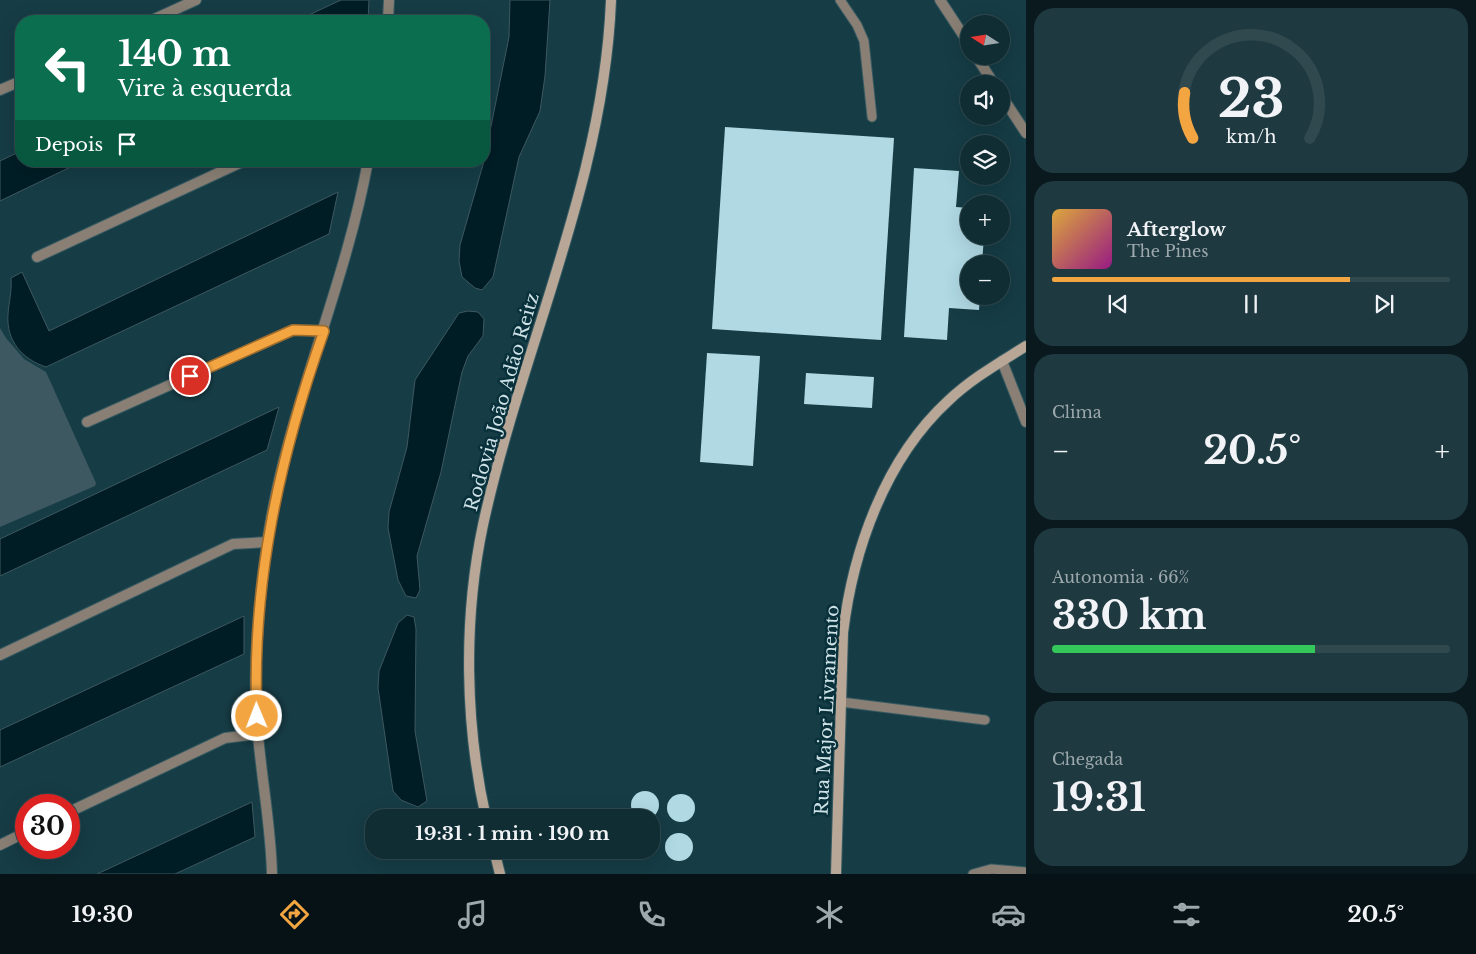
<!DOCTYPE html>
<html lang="pt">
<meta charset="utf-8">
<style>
body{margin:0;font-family:"Libre Baskerville",serif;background:#1e3940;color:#f1f3f6;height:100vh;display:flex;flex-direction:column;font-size:19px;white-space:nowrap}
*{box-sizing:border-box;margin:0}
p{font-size:16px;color:#9ca8ac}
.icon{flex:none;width:28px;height:28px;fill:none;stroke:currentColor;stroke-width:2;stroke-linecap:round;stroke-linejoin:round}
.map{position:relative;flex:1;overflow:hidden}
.side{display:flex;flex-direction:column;gap:8px;padding:8px;background:#09191d;width:450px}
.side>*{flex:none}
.guide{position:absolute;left:15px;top:15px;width:475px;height:152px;border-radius:20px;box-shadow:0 5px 20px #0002,0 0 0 1px #30494f;background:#0b6e4f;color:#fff;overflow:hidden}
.needle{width:32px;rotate:282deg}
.controls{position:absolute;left:960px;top:15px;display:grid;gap:10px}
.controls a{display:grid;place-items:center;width:50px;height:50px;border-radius:50%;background:#102d34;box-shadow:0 5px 20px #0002,0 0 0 1px #30494f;font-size:25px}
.speed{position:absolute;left:15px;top:794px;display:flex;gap:10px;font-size:25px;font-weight:700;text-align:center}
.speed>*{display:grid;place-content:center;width:65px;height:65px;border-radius:50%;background:#102d34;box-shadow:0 5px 20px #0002,0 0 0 1px #30494f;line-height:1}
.speed .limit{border:8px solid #d22;background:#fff;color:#111}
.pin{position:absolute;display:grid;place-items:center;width:42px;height:42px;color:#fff;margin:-21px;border:2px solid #fff;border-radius:50%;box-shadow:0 1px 5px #0007}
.me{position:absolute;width:55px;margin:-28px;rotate:359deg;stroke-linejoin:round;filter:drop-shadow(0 0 4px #0008)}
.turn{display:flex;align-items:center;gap:18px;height:105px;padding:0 20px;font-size:22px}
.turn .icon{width:65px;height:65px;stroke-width:2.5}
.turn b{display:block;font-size:35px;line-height:42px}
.then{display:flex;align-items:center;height:48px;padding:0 20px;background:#0003;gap:10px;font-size:19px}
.big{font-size:38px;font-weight:800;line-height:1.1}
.side .widget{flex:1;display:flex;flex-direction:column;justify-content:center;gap:8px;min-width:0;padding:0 18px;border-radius:20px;background:#1e3940}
.side .dial{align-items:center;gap:0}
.dial svg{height:130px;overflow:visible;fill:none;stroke:#30494f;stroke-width:7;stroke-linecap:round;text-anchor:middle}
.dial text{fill:#f1f3f6;stroke:none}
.song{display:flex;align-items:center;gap:15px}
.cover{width:60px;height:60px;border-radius:8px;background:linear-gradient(135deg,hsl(40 70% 55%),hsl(310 70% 35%))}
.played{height:5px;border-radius:2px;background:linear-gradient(90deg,#f3a542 75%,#30494f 75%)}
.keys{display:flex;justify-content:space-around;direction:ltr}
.heat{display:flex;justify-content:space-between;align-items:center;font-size:28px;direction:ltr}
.charge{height:8px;border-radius:4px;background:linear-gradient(90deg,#34c759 66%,#30494f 0)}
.trip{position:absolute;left:365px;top:809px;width:295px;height:50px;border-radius:20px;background:#102d34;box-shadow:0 5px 20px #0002,0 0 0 1px #30494f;font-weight:800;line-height:50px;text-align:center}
.tabs{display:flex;height:80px;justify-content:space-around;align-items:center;background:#061215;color:#9ca8ac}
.tabs .icon{width:35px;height:35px}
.tabs .current{color:#f3a542}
.tabs b{font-size:22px;color:#f1f3f6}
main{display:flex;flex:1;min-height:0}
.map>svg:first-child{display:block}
.green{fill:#3d5860}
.water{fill:#001d25;stroke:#3e585f}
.building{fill:#b0d9e4}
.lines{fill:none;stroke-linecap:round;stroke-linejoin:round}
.lane-casing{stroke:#375a62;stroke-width:11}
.street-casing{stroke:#375a62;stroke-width:12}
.secondary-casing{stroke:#375a62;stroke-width:12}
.lane{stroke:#897f74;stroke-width:9}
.street{stroke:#897f74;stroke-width:10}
.secondary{stroke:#b8a796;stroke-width:10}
.route-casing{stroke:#9e6b2b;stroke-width:12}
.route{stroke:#f3a542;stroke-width:9}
.labels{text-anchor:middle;stroke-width:5;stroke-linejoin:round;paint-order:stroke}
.street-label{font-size:18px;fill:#cee2e7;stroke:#09313b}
</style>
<main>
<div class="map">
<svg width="1026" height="874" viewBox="0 0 1026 874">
<rect width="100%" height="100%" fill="#163c45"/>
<path class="green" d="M 0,328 L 6,338 L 24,359 L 46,372 L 96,483 L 95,486 L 0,527 Z"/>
<g class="water">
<path d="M 341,0 L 369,0 L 368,21 L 296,21 Z"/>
<path d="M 510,0 L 550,0 L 545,76 L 540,111 L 519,157 L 493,277 L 482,290 L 475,288 L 462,277 L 459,261 L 460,245 L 484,161 L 509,37 Z"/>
<path d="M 21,151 L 21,161 L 83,161 L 0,201 L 0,161 Z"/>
<path d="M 338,192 L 329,234 L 46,367 C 22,359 6,341 8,314 C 9,301 12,291 11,278 L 22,272 L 49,331 Z"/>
<path d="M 468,311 L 478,312 L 484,319 L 483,336 L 468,356 L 462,372 L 441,472 L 417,556 L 420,590 L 416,598 L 406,596 L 398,580 L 391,544 L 388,528 L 389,512 L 407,447 L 415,380 L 459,313 Z"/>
<path d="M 279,407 L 267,450 L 0,576 L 0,539 Z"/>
<path d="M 407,615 L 414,617 L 416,629 L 415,731 L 427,801 L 418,807 L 401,800 L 393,791 L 378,688 L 379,671 L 398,623 Z"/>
<path d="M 244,616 L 244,654 L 0,767 L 0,730 Z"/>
<path d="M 252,802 L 255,837 L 175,874 L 97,874 Z"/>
</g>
<g class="building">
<path d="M 725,127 L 894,138 L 881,340 L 712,329 Z"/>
<path d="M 914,168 L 959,171 L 956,207 L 969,208 L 969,236 L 984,236 L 982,264 L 969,264 L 969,296 L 980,296 L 979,310 L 949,308 L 947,340 L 904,337 Z"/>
<path d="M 707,353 L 760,356 L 753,466 L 700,462 Z"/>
<path d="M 806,373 L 874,377 L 872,408 L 804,404 Z"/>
<circle cx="645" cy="805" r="14"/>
<circle cx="681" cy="808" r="14"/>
<circle cx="679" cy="847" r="14"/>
<path d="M 651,833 L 657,845 L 653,853 L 641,859 L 632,855 L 629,850 L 651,850 Z"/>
</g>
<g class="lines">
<g class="lane-casing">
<g id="lane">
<path d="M 840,0 L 857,25 L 864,41 L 872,117"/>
<path d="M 841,702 L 985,720"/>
<path d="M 973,874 L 991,869 L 1026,872"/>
</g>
</g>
<g class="street-casing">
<g id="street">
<path d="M 940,0 L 969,44"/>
<path d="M 150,21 L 196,0"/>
<path d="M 388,21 L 389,0"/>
<path d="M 976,56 L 994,84"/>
<path d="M 0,90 L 21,81"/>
<path d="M 1001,95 L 1026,133"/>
<path d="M 37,257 L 244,161"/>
<path d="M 1002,361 L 1026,422"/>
<path d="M 87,422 L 293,330 L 324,331"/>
<path d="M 0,655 L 233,544 L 267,542"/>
<path d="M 69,812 L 225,738 L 258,734"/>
<path d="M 0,845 L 26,832"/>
<path d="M 272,874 C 271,828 262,781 258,735 C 252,672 258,606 267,544 C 286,412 344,292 368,161"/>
</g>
</g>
<g class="secondary-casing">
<g id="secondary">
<path d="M 486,818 C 465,725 463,619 483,525 C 521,349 604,182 611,0"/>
<path d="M 494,850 L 500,874"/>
<path d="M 836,874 L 843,633 C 853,550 885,459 948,401 C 971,379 999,363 1026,346"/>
</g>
</g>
<use href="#lane" class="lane"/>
<use href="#street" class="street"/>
<use href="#secondary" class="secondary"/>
</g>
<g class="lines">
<g class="route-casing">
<path id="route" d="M 190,376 L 293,330 L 324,331 C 280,455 251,584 257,716"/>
</g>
<use href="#route" class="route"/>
</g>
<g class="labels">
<g class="street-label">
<text transform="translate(502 402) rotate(-74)" y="6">Rodovia João Adão Reitz</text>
<text transform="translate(827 710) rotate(-87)" y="6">Rua Major Livramento</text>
</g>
</g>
</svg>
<div class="controls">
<a><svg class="needle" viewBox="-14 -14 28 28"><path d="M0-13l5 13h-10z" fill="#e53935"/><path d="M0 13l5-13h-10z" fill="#9ca8ac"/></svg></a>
<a><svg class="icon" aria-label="sound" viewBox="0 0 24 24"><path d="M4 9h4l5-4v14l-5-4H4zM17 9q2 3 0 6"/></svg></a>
<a><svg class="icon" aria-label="layers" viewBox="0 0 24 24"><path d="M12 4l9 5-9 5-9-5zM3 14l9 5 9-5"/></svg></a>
<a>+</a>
<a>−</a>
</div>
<div class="speed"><div class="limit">30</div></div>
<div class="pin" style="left:190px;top:376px;background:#d93025"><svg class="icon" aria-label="arrive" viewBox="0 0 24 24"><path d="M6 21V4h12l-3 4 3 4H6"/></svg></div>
<svg class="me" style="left:257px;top:716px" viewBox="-20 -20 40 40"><circle r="17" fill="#f3a542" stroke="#fff" stroke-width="3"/><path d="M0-11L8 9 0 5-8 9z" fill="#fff"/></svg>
<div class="trip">19:31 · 1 min · 190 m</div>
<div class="guide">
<div class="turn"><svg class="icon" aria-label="left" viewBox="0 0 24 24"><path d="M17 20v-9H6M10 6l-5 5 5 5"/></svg><div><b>140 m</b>Vire à esquerda</div></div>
<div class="then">Depois<svg class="icon" aria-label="arrive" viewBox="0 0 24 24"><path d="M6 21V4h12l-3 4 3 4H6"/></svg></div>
</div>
</div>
<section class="side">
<div class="widget dial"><svg viewBox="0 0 100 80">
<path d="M14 69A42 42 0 1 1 86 69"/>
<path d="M14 69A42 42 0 0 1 9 41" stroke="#f3a542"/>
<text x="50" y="56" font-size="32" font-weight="700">23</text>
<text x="50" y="72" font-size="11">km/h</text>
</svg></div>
<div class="widget">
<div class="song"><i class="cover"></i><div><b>Afterglow</b><p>The Pines</p></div></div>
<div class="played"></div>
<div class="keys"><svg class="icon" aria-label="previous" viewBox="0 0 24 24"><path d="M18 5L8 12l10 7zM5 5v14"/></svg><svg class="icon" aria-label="pause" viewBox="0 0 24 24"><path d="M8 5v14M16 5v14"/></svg><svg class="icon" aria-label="next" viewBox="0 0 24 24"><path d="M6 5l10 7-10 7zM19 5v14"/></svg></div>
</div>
<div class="widget"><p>Clima</p>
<div class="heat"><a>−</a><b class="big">20.5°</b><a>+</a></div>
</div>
<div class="widget"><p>Autonomia · 66%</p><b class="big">330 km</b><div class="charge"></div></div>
<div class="widget"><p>Chegada</p><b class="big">19:31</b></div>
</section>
</main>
<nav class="tabs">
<b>19:30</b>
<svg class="icon current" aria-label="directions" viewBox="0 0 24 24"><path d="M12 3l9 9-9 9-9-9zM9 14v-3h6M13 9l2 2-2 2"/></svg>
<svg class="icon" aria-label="music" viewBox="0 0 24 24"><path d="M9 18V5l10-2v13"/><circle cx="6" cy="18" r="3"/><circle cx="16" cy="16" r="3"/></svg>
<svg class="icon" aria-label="phone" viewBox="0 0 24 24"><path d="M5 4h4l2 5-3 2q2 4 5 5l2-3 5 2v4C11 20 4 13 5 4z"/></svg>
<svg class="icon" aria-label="climate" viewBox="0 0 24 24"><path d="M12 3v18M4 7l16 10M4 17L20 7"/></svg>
<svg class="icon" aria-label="car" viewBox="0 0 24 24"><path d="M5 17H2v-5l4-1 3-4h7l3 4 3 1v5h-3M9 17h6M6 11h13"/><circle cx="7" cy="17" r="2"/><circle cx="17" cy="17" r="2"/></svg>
<svg class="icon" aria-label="filters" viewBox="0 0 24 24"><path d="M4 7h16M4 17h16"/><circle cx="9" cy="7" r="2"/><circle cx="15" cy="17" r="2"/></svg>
<b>20.5°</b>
</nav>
